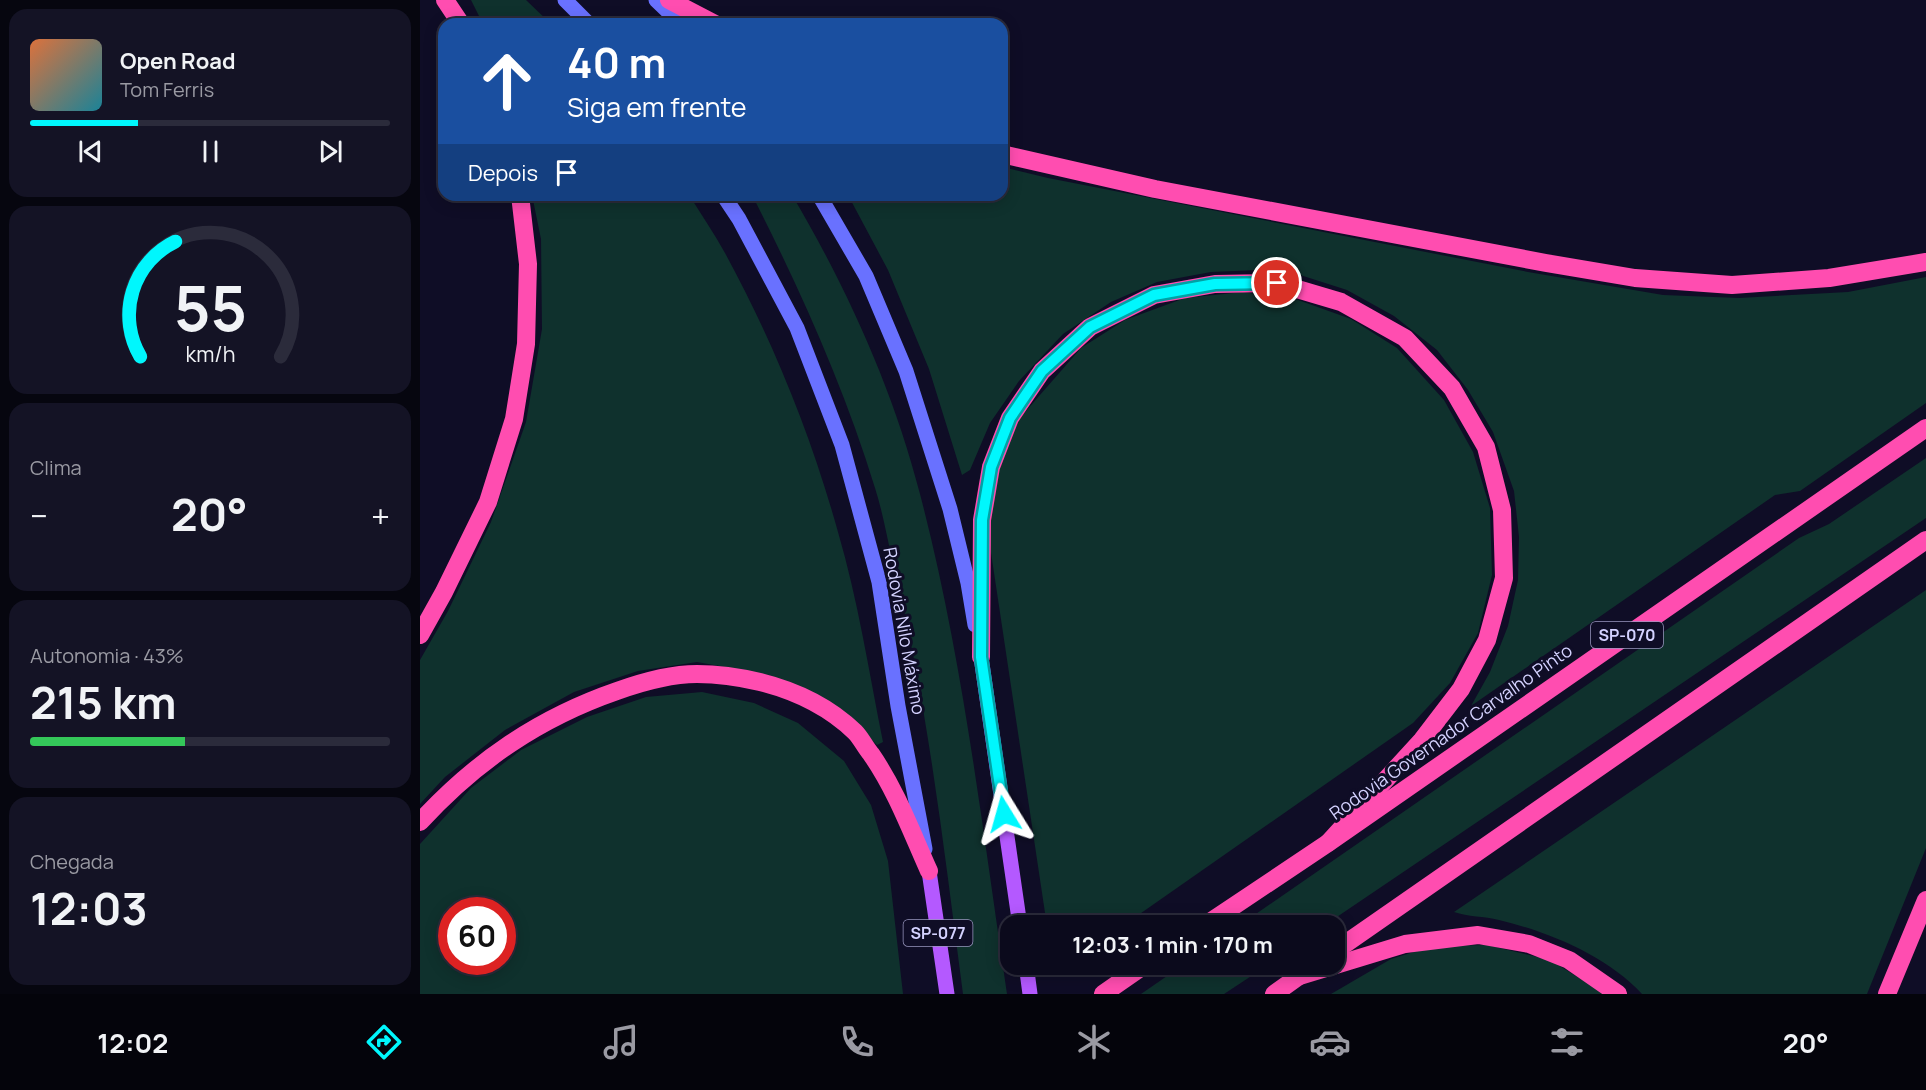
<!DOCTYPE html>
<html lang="pt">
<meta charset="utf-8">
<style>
body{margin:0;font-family:Manrope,sans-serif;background:#141325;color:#f1f3f6;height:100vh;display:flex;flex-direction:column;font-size:22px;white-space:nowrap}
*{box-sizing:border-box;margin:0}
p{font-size:20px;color:#9a9aa3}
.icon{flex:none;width:33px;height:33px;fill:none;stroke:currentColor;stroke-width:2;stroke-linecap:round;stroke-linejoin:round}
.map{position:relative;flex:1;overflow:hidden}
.details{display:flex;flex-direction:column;gap:9px;padding:9px;background:#06060f;width:420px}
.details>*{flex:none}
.hud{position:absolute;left:18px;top:18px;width:570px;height:183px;border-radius:18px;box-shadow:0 3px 15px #0003,0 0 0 2px #2b2b3b;background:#1a4fa0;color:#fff;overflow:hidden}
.speed{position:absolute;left:18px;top:897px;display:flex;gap:12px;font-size:30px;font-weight:700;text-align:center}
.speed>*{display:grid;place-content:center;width:78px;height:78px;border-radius:50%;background:#0b0a1c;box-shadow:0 3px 15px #0003,0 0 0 2px #2b2b3b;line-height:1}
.speed .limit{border:9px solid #d22;background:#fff;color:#111}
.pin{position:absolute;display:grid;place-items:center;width:51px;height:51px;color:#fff;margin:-26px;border:3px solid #fff;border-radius:50%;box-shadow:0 2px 6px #0007}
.me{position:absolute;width:66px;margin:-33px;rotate:352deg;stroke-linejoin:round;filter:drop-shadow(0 0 4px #0008)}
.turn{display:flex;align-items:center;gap:21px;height:126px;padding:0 30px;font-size:27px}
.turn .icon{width:78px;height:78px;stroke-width:2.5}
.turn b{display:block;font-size:42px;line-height:51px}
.then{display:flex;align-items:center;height:57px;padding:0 30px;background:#0003;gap:12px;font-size:22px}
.big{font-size:45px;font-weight:700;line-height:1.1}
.details .widget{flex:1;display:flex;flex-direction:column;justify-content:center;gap:9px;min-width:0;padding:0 21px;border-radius:18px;background:#141325}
.details .dial{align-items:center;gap:0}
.dial svg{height:156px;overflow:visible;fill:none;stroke:#2b2b3b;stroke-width:7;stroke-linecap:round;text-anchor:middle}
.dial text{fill:#f1f3f6;stroke:none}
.song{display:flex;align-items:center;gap:18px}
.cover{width:72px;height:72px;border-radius:9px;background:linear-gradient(135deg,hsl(20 70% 55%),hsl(190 70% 35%))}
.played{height:6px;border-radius:3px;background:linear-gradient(90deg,#00f7fd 30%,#2b2b3b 30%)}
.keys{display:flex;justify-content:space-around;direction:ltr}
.heat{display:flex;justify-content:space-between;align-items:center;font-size:33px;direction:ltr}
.charge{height:9px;border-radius:4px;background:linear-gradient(90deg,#34c759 43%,#2b2b3b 0)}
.trip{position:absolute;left:580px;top:915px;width:345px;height:60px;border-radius:18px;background:#0b0a1c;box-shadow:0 3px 15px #0003,0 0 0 2px #2b2b3b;font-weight:700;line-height:60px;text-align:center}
.menu{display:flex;height:96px;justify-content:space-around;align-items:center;background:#04040b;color:#9a9aa3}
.menu .icon{width:42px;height:42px}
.menu .current{color:#00f7fd}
.menu b{font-size:27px;color:#f1f3f6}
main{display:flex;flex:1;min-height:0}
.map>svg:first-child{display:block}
.green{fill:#0f312d;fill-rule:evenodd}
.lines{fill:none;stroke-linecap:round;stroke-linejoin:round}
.secondary{stroke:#6971ff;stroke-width:15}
.primary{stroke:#b459ff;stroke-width:15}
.highway{stroke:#ff4db0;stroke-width:18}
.route-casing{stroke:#00a1a4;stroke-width:15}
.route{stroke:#00f7fd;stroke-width:10}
.labels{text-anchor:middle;stroke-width:6;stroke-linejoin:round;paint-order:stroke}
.shield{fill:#0f0d26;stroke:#9997be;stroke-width:1.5}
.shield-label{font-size:16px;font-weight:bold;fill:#d4d2ff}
.street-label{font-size:18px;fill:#d4d2ff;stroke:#0f0d26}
</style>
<main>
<section class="details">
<div class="widget">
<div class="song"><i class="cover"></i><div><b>Open Road</b><p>Tom Ferris</p></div></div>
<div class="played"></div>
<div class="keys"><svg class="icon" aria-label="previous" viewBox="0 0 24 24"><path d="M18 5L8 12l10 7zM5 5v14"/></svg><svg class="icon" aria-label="pause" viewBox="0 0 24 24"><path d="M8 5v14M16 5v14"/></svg><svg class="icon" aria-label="next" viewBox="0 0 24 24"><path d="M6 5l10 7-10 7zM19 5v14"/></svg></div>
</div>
<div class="widget dial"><svg viewBox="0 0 100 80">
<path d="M14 69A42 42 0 1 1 86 69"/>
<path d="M14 69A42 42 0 0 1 32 10" stroke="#00f7fd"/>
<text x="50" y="56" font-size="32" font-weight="700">55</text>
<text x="50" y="72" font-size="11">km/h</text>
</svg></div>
<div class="widget"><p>Clima</p>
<div class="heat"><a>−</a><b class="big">20°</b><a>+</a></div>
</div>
<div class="widget"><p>Autonomia · 43%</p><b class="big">215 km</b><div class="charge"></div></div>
<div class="widget"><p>Chegada</p><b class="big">12:03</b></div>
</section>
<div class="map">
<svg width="1506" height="994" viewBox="0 0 1506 994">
<rect width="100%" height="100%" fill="#0f0d26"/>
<g class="green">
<path d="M 51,0 L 106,0 L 131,24 L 63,24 Z"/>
<path d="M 582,167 L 628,178 L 1108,272 L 1243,295 L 1319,298 L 1428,292 L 1506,277 L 1506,403 L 1380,491 L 1355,495 L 1051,706 L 1070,672 L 1088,626 L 1098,580 L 1099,537 L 1094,491 L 1073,432 L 1048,390 L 1017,350 L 974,316 L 927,290 L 877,274 L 839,270 L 791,272 L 737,282 L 691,302 L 643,334 L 599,381 L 570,423 L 550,470 L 542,475 L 509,369 L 468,270 L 428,195 L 582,195 Z"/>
<path d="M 112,195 L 269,195 C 281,214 294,233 305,253 C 353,341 391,435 418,532 C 438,600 449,672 463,742 L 457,745 L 415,706 L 349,675 L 277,662 L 218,671 L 154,692 L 85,730 L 25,777 L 0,804 L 0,660 L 28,611 L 71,522 L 106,422 L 122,329 L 121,239 Z"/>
<path d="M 332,195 L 372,195 C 427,288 473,389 500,494 C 543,658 562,827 587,994 L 543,994 C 524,850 508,705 473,563 C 467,538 463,513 455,488 C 424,387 380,289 332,195 Z"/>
<path d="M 823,292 L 878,300 L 931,319 L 977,348 L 1024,400 L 1053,452 L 1070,508 L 1072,575 L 1058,633 L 1030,683 L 993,723 L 704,925 L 627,926 L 570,546 L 571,501 L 579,462 L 599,419 L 661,348 L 705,320 L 765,298 Z"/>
<path d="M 1506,458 L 1506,518 L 905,925 L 820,925 L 1379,538 L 1409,524 Z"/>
<path d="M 1506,590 L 1506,848 L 1447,994 L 1222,994 C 1187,956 1129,932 1079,920 C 1064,916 1048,917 1034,912 Z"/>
<path d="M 282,692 L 334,703 L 378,723 L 424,761 L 451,805 L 468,861 L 483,994 L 0,994 L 0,844 L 51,788 L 101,750 L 167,717 L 226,697 ZM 32,910 L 82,910 L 82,962 L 32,962 Z"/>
<path d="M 1067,945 L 1130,960 L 1185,994 L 911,994 L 971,959 L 1013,946 Z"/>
<path d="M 763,965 L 763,964 L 848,965 L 804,994 L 721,994 Z"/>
</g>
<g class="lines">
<g class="secondary">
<path d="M 145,0 L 169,24"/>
<path d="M 236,0 L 261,24"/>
<path d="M 303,195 L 319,219 L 377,328 L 422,445 L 459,582 L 478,706 L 505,849"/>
<path d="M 399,195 L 446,276 L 486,371 L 530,509 L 548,583 L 555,625"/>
</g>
<g class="primary">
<path d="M 561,657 L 600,926"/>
<path d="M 509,871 L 527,994"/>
<path d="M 606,964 L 610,994"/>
</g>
<g class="highway">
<path d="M 25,0 L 41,24"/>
<path d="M 249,0 L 295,24"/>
<path d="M 582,154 L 735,189 L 1126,263 L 1215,278 L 1312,285 L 1409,278 L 1506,262"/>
<path d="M 0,635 L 24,592 L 68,502 L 94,419 L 106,344 L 108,264 L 100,195"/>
<path d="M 561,657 L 562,520 L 571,467 L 590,418 L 622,371 L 670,327 L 734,295 L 795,284 L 857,283 L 921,302 L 985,338 L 1032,388 L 1066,447 L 1082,510 L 1084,578 L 1067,640 L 1041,689 L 1002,740 L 908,843"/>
<path d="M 0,822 C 56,761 119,718 197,691 C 222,682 251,674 277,674 C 298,674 319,677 340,682 C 376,691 408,706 435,732 C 441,738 445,747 451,754 C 476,790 491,831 509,871"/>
<path d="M 784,926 L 908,843 L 1506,428"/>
<path d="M 915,951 L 1506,540"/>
<path d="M 880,976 L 985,944 L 1058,935 L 1109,944 L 1149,960 L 1198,994"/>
<path d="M 683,994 L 726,964"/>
<path d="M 854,994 L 889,969"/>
<path d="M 1467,994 L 1506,900"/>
</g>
</g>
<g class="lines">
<g class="route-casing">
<path id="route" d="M 584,814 L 561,657 L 562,520 L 571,467 L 590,418 L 622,371 L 670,327 L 734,295 L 795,284 L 857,283"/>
</g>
<use href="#route" class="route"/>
</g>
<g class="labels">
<g class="shield">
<rect x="1171" y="622" width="72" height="26" rx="4.5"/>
<rect x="483.5" y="920" width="69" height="26" rx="4.5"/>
</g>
<g class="shield-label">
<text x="1207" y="641">SP-070</text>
<text x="518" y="939">SP-077</text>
</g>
<g class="street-label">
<text transform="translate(484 631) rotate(80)" y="6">Rodovia Nilo Máximo</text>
<text transform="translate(1031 732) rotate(-35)" y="6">Rodovia Governador Carvalho Pinto</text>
</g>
</g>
</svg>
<div class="speed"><div class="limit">60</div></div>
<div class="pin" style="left:857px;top:283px;background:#d93025"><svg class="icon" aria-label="arrive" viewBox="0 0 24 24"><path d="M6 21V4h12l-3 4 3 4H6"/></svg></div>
<svg class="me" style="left:584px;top:814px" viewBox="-20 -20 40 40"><path d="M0-17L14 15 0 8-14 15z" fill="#00f7fd" stroke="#fff" stroke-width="4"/></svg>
<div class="trip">12:03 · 1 min · 170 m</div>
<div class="hud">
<div class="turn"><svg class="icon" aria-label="ahead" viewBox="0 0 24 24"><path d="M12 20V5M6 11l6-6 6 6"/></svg><div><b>40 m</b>Siga em frente</div></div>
<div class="then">Depois<svg class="icon" aria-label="arrive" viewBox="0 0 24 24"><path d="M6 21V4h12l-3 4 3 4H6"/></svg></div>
</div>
</div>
</main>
<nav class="menu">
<b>12:02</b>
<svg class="icon current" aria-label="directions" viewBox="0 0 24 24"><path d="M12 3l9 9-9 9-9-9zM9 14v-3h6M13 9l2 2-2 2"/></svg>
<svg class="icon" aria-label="music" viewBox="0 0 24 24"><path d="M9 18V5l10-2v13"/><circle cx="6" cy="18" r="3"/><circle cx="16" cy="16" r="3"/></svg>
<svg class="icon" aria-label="phone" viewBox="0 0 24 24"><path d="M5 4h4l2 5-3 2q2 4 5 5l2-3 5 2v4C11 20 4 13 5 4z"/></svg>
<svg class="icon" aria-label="climate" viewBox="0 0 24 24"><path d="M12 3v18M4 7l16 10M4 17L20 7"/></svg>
<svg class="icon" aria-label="car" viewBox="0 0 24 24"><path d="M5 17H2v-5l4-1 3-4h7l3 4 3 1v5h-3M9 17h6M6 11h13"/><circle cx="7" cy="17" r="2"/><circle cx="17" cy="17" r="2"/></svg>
<svg class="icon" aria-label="filters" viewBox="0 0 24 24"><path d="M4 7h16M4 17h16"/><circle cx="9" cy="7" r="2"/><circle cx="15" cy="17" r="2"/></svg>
<b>20°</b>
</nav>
